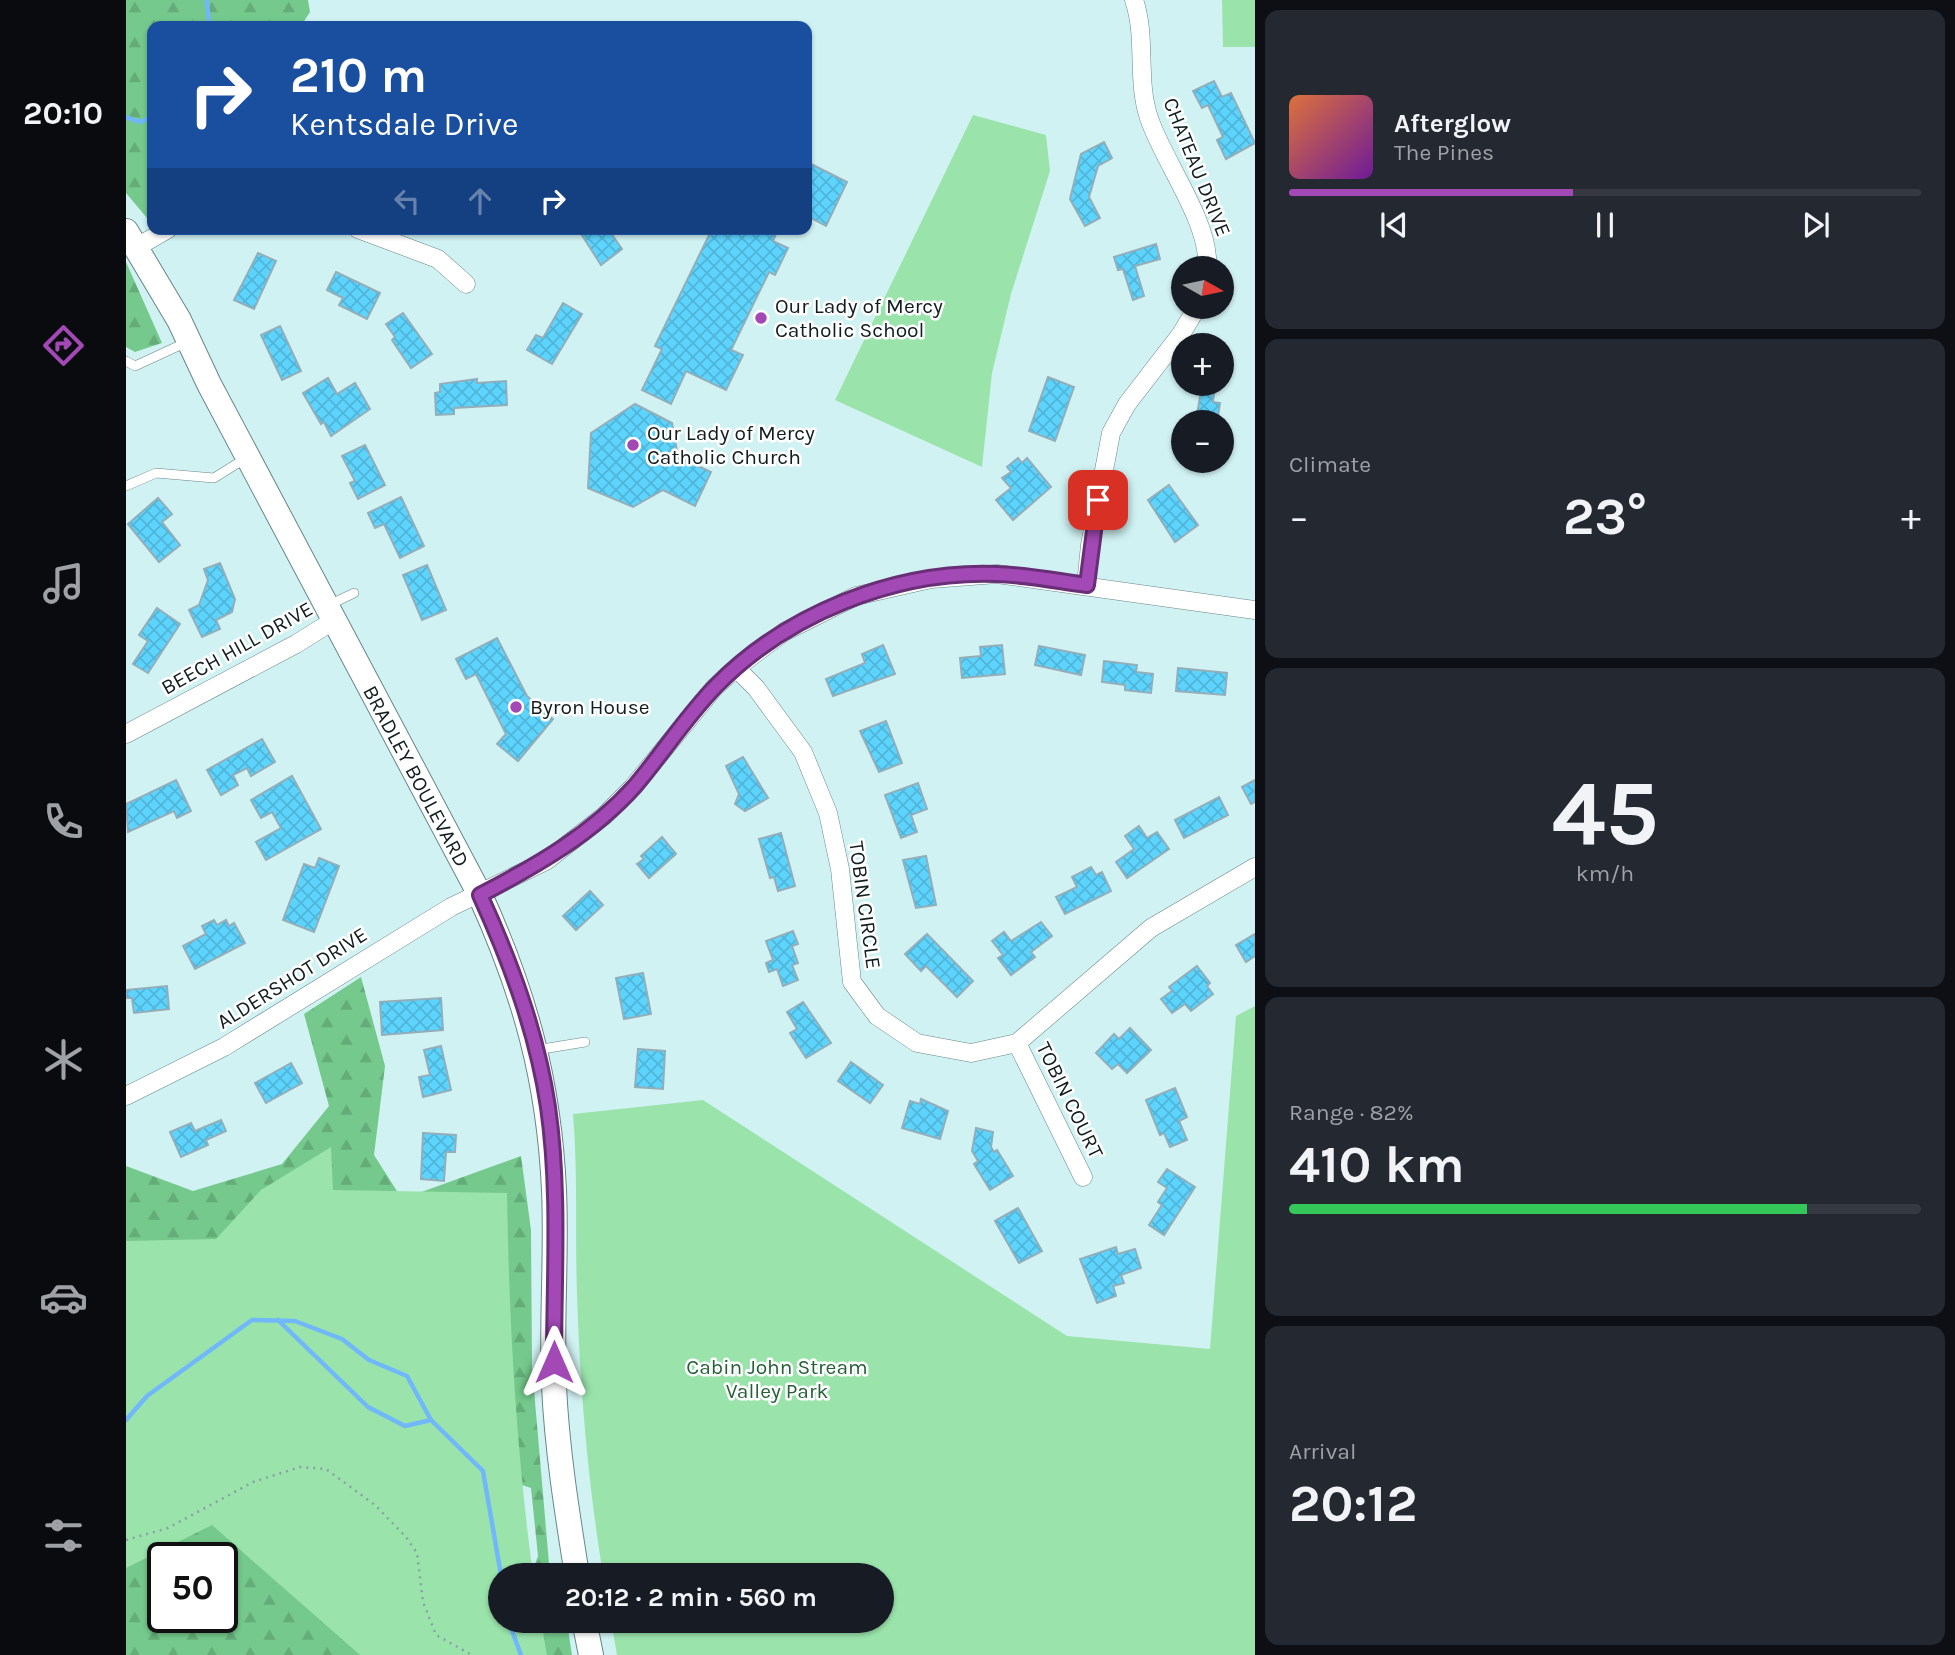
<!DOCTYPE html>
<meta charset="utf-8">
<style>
body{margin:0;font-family:Karla,sans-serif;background:#242831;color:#f1f3f6;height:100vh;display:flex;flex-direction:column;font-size:26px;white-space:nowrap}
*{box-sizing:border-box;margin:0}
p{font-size:23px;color:#9ea1a6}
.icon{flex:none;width:38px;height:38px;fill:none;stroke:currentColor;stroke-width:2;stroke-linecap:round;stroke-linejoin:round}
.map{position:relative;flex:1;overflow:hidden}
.details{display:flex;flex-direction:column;gap:10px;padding:10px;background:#0d0f14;width:700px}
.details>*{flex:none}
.hud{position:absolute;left:21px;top:21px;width:665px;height:214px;border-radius:14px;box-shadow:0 2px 5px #0004;background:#1a4fa0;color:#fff;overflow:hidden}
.needle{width:46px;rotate:99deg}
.tools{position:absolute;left:1045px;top:256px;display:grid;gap:14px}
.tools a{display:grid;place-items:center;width:63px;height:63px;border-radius:50%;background:#171b24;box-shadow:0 2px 5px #0004;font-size:35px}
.speed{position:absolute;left:21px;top:1542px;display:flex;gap:14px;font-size:35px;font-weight:700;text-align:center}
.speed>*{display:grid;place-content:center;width:91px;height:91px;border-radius:50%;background:#171b24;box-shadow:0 2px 5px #0004;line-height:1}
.speed .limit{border:4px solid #111;border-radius:10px;background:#fff;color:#111}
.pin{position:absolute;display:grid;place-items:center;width:60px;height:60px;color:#fff;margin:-30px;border-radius:14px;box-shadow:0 4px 10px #0006}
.me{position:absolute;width:77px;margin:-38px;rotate:0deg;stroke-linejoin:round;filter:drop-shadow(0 0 5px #0008)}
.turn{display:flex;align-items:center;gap:24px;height:147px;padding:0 28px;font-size:32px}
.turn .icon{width:91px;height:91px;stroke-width:2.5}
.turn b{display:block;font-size:49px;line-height:60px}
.lanes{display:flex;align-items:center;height:66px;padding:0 28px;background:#0003;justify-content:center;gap:35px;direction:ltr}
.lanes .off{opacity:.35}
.big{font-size:52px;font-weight:700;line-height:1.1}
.details .widget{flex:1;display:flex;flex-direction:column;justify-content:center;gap:10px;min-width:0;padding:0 24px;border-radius:14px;background:#242831}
.details .dial{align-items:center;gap:0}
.dial b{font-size:91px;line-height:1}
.song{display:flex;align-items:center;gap:21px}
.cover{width:84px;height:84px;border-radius:10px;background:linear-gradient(135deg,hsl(20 70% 55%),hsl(280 70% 35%))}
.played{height:7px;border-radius:4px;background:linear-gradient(90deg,#a249b5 45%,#363941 45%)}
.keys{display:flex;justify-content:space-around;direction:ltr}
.heat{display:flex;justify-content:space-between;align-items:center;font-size:38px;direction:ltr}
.charge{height:10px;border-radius:5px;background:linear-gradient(90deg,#34c759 82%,#363941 0)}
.trip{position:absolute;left:362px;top:1563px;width:406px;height:70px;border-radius:35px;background:#171b24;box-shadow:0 2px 5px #0004;font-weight:700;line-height:70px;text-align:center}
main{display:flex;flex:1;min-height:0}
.tab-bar{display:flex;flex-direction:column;width:126px;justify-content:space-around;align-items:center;background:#090b0e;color:#9ea1a6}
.tab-bar .icon{width:49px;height:49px}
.tab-bar .current{color:#a249b5}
.tab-bar b{font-size:32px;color:#f1f3f6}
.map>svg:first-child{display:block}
.forest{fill:url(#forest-firs);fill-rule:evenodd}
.park{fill:#9ae4ac}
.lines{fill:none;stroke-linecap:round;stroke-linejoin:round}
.stream{stroke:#70b8fa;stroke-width:4.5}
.building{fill:url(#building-cross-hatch);stroke:#93aeb9;stroke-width:2}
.lane-casing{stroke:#688687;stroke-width:10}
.street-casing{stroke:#688687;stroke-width:19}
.secondary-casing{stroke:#688687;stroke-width:26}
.path{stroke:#88a1a2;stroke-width:2.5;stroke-dasharray:2 5;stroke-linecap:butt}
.lane{stroke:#fff;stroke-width:9}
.street{stroke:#fff;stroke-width:18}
.secondary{stroke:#fff;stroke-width:24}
.route-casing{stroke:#692f76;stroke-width:18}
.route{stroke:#a249b5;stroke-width:12}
.poi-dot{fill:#a249b5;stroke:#fff;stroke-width:2.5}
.labels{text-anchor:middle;stroke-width:5;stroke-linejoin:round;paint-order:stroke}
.street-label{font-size:21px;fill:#101c1d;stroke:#fff}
.poi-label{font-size:21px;fill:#101c1d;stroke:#fff;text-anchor:start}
.park-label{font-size:21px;fill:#245f37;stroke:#fff}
</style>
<main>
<nav class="tab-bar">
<b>20:10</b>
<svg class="icon current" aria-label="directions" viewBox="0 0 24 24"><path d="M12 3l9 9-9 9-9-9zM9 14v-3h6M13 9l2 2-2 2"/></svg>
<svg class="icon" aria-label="music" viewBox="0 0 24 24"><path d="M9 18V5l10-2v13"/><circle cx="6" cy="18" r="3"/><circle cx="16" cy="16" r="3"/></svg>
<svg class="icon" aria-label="phone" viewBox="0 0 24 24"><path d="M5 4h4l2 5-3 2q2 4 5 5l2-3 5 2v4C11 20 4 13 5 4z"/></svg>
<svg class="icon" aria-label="climate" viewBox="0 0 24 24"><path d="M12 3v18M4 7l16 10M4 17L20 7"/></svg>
<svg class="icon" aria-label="car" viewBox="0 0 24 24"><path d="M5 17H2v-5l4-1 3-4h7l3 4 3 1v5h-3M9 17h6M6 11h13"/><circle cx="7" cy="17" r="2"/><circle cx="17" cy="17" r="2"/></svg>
<svg class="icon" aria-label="filters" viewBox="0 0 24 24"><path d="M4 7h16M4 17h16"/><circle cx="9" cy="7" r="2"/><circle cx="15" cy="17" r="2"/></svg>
</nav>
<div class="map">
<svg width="1129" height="1655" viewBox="0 0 1129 1655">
<defs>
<pattern id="forest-firs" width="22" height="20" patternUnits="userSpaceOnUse" patternTransform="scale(1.75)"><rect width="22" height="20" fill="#75c98c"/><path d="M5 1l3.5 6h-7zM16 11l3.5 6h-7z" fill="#64ac78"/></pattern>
<pattern id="building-cross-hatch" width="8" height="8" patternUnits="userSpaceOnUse" patternTransform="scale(1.75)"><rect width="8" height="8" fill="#5dd4fd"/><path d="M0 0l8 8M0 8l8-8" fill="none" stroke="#50b5d8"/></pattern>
</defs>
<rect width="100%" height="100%" fill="#d1f2f3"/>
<g class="forest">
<path d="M 0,0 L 182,0 L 184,12 L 175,26 L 26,26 L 26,224 L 0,193 Z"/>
<path d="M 0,262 L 36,343 L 9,352 L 0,347 Z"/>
<path d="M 235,977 L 259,1066 L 248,1155 L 276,1199 L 395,1156 L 405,1230 L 406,1367 L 424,1575 L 405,1575 L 412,1556 L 405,1488 L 358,1472 L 375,1575 L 374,1620 L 425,1621 L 425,1633 L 442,1629 L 446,1655 L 0,1655 L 0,1166 L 67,1191 L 156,1164 L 203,1106 L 178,1014 ZM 37,1558 L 96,1558 L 96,1617 L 37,1617 Z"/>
</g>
<g class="park">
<path d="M 1096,0 L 1129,0 L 1129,47 L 1097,47 Z"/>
<path d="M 847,115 L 920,135 L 924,171 L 885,294 L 866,373 L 856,467 L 709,400 Z"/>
<path d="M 1129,1006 L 1129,1655 L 491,1655 L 485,1621 L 756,1620 L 756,1575 L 477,1575 C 462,1482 454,1389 451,1295 C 449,1234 452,1175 447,1114 L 577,1100 L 941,1336 L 1084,1349 L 1110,1016 Z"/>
<path d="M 205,1147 L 207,1190 L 381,1193 C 383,1321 390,1448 407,1575 L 374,1575 L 374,1620 L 415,1621 L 421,1655 L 234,1655 L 86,1525 L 0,1568 L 0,1241 L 90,1239 L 135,1190 Z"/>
</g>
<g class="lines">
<g class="stream">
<path d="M 81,0 L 83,26"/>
<path d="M 0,117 L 14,122 L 26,117"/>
<path d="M 152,1320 L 242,1407 L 279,1426 L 305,1420"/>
<path d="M 0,1420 L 21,1396 L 126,1320 L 169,1321 L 216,1339 L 243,1360 L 281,1376 L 305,1420 L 357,1471 L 375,1575"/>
<path d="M 382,1620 L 395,1655"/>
</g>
</g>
<g class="building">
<path d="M 1088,81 L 1096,97 L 1105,93 L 1129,143 L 1100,159 L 1091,140 L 1097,137 L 1082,105 L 1076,108 L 1067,91 Z"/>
<path d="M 978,142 L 986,158 L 972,166 L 963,197 L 974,218 L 959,226 L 944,199 L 955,154 Z"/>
<path d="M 681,162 L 721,182 L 700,226 L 681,216 Z"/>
<path d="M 452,229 L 482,229 L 496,249 L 475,265 Z"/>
<path d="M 586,229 L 652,229 L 647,241 L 662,248 L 649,275 L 643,272 L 605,350 L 617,355 L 600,390 L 560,371 L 545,404 L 516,390 L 536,349 L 529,346 Z"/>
<path d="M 1030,244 L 1034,259 L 1009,266 L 1018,296 L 1007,300 L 997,269 L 992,270 L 988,257 Z"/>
<path d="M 132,253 L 150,261 L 128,309 L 108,300 Z"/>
<path d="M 210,272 L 254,293 L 241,319 L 213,305 L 217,298 L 201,290 Z"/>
<path d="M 437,303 L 456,314 L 426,364 L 401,350 L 410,335 L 417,338 Z"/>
<path d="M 277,313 L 306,354 L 285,368 L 266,340 L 269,337 L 260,324 Z"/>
<path d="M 154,326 L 175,371 L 156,380 L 135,335 Z"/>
<path d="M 922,377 L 948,387 L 929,441 L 903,431 Z"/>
<path d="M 202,378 L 211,394 L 229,383 L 244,409 L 205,436 L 198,422 L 195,424 L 177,393 Z"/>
<path d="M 351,379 L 351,383 L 380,381 L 381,405 L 328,408 L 328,414 L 310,415 L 309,393 L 314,392 L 314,384 Z"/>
<path d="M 1075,390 L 1088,393 L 1087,402 L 1094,403 L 1091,422 L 1070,422 Z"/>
<path d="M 509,404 L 546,423 L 552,457 L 585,472 L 569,506 L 537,490 L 507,507 L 462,488 L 465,433 Z"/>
<path d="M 1053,427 L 1057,427 L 1057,444 L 1050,443 Z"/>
<path d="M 239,445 L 259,485 L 232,499 L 224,483 L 229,481 L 216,456 Z"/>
<path d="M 892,458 L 896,463 L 901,458 L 925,487 L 887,520 L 870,500 L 885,488 L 876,478 L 885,472 L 881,467 Z"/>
<path d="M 1043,485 L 1072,525 L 1049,542 L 1022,500 Z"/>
<path d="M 275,497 L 298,546 L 274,558 L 258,524 L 249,528 L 242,513 Z"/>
<path d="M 32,498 L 46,514 L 36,522 L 54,545 L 33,562 L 2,524 Z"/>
<path d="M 94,563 L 109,599 L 106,612 L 90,620 L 94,629 L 76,637 L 63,610 L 73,605 L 82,580 L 78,569 Z"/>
<path d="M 301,565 L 320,610 L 296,620 L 277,575 Z"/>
<path d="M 31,608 L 54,624 L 22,673 L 7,664 L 22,641 L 13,635 Z"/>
<path d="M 371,638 L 401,696 L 427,719 L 392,761 L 371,744 L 380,734 L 350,674 L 340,679 L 330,659 Z"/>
<path d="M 757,645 L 769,674 L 707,696 L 700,679 L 739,663 L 736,654 Z"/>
<path d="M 876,645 L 879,674 L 836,678 L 834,658 L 855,656 L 854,647 Z"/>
<path d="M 913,646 L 959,655 L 955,675 L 909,665 Z"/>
<path d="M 978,661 L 1011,665 L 1010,672 L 1027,674 L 1025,693 L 999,690 L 999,685 L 976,682 Z"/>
<path d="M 1052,668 L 1101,673 L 1099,695 L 1050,691 Z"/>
<path d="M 760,721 L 776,763 L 753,772 L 734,731 Z"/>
<path d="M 136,739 L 149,762 L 125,776 L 121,768 L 107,775 L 112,785 L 95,795 L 81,770 Z"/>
<path d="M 617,757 L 642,798 L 619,811 L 609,804 L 613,794 L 600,766 Z"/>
<path d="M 166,776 L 195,829 L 140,860 L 130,842 L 155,828 L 146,812 L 135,818 L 125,800 Z"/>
<path d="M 50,780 L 65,811 L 51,818 L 48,811 L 2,832 L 0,804 Z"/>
<path d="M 1129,780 L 1129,802 L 1125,804 L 1116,787 Z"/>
<path d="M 792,783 L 801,809 L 785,815 L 791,832 L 775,838 L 759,795 Z"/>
<path d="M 1093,797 L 1102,815 L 1058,838 L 1049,820 Z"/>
<path d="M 1013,826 L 1021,838 L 1031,832 L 1043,849 L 1001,878 L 990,862 L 1008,849 L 999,836 Z"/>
<path d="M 655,833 L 669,886 L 652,891 L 648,877 L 644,878 L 633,839 Z"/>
<path d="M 536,837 L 550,854 L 523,878 L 511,864 L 518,859 L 515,856 Z"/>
<path d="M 800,856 L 810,905 L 790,908 L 777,860 Z"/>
<path d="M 193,858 L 213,866 L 188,932 L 157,920 L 178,864 L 189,868 Z"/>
<path d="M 965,867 L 970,875 L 976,872 L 985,891 L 939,914 L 930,897 L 951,887 L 946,877 Z"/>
<path d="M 464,891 L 477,905 L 450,930 L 437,916 Z"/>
<path d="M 88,920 L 91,925 L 100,920 L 103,926 L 108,923 L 119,943 L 69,969 L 57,946 L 80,934 L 76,926 Z"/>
<path d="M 915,922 L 926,936 L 905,952 L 909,957 L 885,975 L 872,958 L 877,955 L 866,941 L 878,932 L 885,941 Z"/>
<path d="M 667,931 L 672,944 L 666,946 L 672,963 L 666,965 L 672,980 L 657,986 L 651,969 L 643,972 L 640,963 L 647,960 L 640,941 Z"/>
<path d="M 801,934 L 847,981 L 831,997 L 800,966 L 795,971 L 779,954 Z"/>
<path d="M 1129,934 L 1129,956 L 1120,962 L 1110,945 Z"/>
<path d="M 1071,966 L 1084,983 L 1081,986 L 1087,994 L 1065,1011 L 1059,1004 L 1046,1013 L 1035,999 L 1046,991 L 1043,987 Z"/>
<path d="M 517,973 L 525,1014 L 498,1019 L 490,978 Z"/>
<path d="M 41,986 L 43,1009 L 8,1013 L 6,998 L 0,998 L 0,990 Z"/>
<path d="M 315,998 L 317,1030 L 256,1035 L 254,1002 Z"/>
<path d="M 677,1002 L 705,1043 L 680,1058 L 664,1033 L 671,1029 L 661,1012 Z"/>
<path d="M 1004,1028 L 1025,1050 L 1001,1073 L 992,1064 L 986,1069 L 970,1053 L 988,1034 L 993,1039 Z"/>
<path d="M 315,1046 L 325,1090 L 297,1097 L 293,1077 L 304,1075 L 298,1050 Z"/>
<path d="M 512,1049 L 539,1051 L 537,1089 L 509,1087 Z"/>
<path d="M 725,1062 L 757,1085 L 744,1103 L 712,1081 Z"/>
<path d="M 165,1063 L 176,1083 L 140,1103 L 129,1083 Z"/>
<path d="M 1049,1088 L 1061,1117 L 1053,1121 L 1061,1140 L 1044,1147 L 1038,1133 L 1034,1135 L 1020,1100 Z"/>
<path d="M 795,1099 L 822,1111 L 814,1139 L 776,1128 L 784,1101 L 794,1104 Z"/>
<path d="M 95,1120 L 100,1131 L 80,1140 L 82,1145 L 55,1157 L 44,1132 L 65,1123 L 69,1131 Z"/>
<path d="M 850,1128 L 867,1132 L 865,1147 L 868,1152 L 871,1150 L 887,1176 L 864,1190 L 848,1164 L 852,1161 L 846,1151 Z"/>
<path d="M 297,1133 L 330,1135 L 329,1152 L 320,1152 L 318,1181 L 295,1179 Z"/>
<path d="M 1041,1169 L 1069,1187 L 1038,1235 L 1023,1225 L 1036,1205 L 1032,1202 L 1041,1188 L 1032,1182 Z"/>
<path d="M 892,1208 L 916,1251 L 893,1263 L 869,1221 Z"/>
<path d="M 990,1247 L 992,1254 L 1009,1249 L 1015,1268 L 995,1275 L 998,1283 L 987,1286 L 990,1296 L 971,1303 L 954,1259 Z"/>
</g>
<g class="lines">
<g class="lane-casing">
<g id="lane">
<path d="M 0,361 L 9,366 L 61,342"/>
<path d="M 0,486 L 30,473 L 88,478 L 120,458"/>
<path d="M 201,606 L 228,593"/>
<path d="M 410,1050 L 459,1042"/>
</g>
</g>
<g class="street-casing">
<g id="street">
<path d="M 1008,0 C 1021,38 1010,80 1023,118 C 1037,161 1085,223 1081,268"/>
<path d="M 232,229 L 312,259 L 340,284"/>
<path d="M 11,247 L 42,229"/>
<path d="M 960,585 L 964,545 L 985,433 L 1001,404 L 1055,334 L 1072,306"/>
<path d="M 610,668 L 630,688 L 677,752 L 702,813 L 714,869 L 726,982 L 751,1016 L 791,1043 L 845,1053 L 891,1043 L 1025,928 L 1129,867"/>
<path d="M 0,734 L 170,644 L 207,621"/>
<path d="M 891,1043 L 957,1177"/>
<path d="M 0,1096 L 98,1047 L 325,907 L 420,861 L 478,816 L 507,787 L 588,688 L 610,668 L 658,632 L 730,596 L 805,579 L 871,574 L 1129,610"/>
</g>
</g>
<g class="secondary-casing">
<g id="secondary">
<path d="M 0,231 L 53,320 L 83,384 L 354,895 C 399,994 423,1081 428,1190 C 431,1255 425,1321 428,1386 C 431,1450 441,1512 451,1575"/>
<path d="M 458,1620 L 465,1655"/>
</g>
</g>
<path class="path" d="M 0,1540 L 42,1528 L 127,1482 L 174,1467 L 200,1469 L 249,1505 L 280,1537 L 291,1553 L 297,1602 L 310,1635 L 346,1655"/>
<use href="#lane" class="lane"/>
<use href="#street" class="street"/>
<use href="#secondary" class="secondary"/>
</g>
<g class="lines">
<g class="route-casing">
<path id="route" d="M 428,1362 C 428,1277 434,1190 422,1107 C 411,1033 385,963 354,895 C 410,866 466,834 509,786 C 536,754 560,717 589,687 C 660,614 769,570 871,574 C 901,575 931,581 961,585 L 972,500"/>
</g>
<use href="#route" class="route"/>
</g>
<g class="poi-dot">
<circle cx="635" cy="318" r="7"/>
<circle cx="507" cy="445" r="7"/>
<circle cx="390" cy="707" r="7"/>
</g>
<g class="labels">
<g class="street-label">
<text transform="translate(1071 167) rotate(68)" y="7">CHATEAU DRIVE</text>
<text transform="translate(111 648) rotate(-29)" y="7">BEECH HILL DRIVE</text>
<text transform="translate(290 776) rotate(62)" y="7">BRADLEY BOULEVARD</text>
<text transform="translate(739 905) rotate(82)" y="7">TOBIN CIRCLE</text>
<text transform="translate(166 978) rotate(-32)" y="7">ALDERSHOT DRIVE</text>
<text transform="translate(944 1100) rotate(64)" y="7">TOBIN COURT</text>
</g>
<g class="poi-label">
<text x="649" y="313">Our Lady of Mercy<tspan x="649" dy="24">Catholic School</tspan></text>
<text x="521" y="440">Our Lady of Mercy<tspan x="521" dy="24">Catholic Church</tspan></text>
<text x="404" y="714">Byron House</text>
</g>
<g class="park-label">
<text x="651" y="1374">Cabin John Stream<tspan x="651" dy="24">Valley Park</tspan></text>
</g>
</g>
</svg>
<div class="tools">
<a><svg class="needle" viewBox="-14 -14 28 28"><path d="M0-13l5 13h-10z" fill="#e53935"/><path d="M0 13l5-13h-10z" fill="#9ea1a6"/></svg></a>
<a>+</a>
<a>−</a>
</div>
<div class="speed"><div class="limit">50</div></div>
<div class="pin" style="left:972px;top:500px;background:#d93025"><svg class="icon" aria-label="arrive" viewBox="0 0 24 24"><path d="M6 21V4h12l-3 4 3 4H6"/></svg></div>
<svg class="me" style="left:428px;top:1362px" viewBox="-20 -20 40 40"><path d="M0-17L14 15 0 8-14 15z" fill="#a249b5" stroke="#fff" stroke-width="4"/></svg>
<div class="trip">20:12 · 2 min · 560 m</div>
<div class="hud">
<div class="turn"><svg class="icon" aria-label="right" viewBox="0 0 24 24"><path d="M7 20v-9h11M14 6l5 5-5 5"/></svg><div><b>210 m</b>Kentsdale Drive</div></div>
<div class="lanes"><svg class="icon off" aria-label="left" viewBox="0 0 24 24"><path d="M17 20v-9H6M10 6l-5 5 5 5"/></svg><svg class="icon off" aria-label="ahead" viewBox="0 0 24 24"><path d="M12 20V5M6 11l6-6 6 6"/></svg><svg class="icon" aria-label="right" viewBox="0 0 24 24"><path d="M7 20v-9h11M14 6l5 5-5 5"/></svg></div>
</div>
</div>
<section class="details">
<div class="widget">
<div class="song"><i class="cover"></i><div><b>Afterglow</b><p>The Pines</p></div></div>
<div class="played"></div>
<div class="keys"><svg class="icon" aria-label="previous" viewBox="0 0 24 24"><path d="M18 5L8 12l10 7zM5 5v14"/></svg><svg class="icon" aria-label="pause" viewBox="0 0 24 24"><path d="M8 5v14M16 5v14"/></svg><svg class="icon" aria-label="next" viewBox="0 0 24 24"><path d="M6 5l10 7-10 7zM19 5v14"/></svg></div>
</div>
<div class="widget"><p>Climate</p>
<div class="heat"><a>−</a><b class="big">23°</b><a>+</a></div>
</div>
<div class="widget dial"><b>45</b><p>km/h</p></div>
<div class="widget"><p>Range · 82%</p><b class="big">410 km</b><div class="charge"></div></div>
<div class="widget"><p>Arrival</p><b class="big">20:12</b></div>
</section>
</main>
